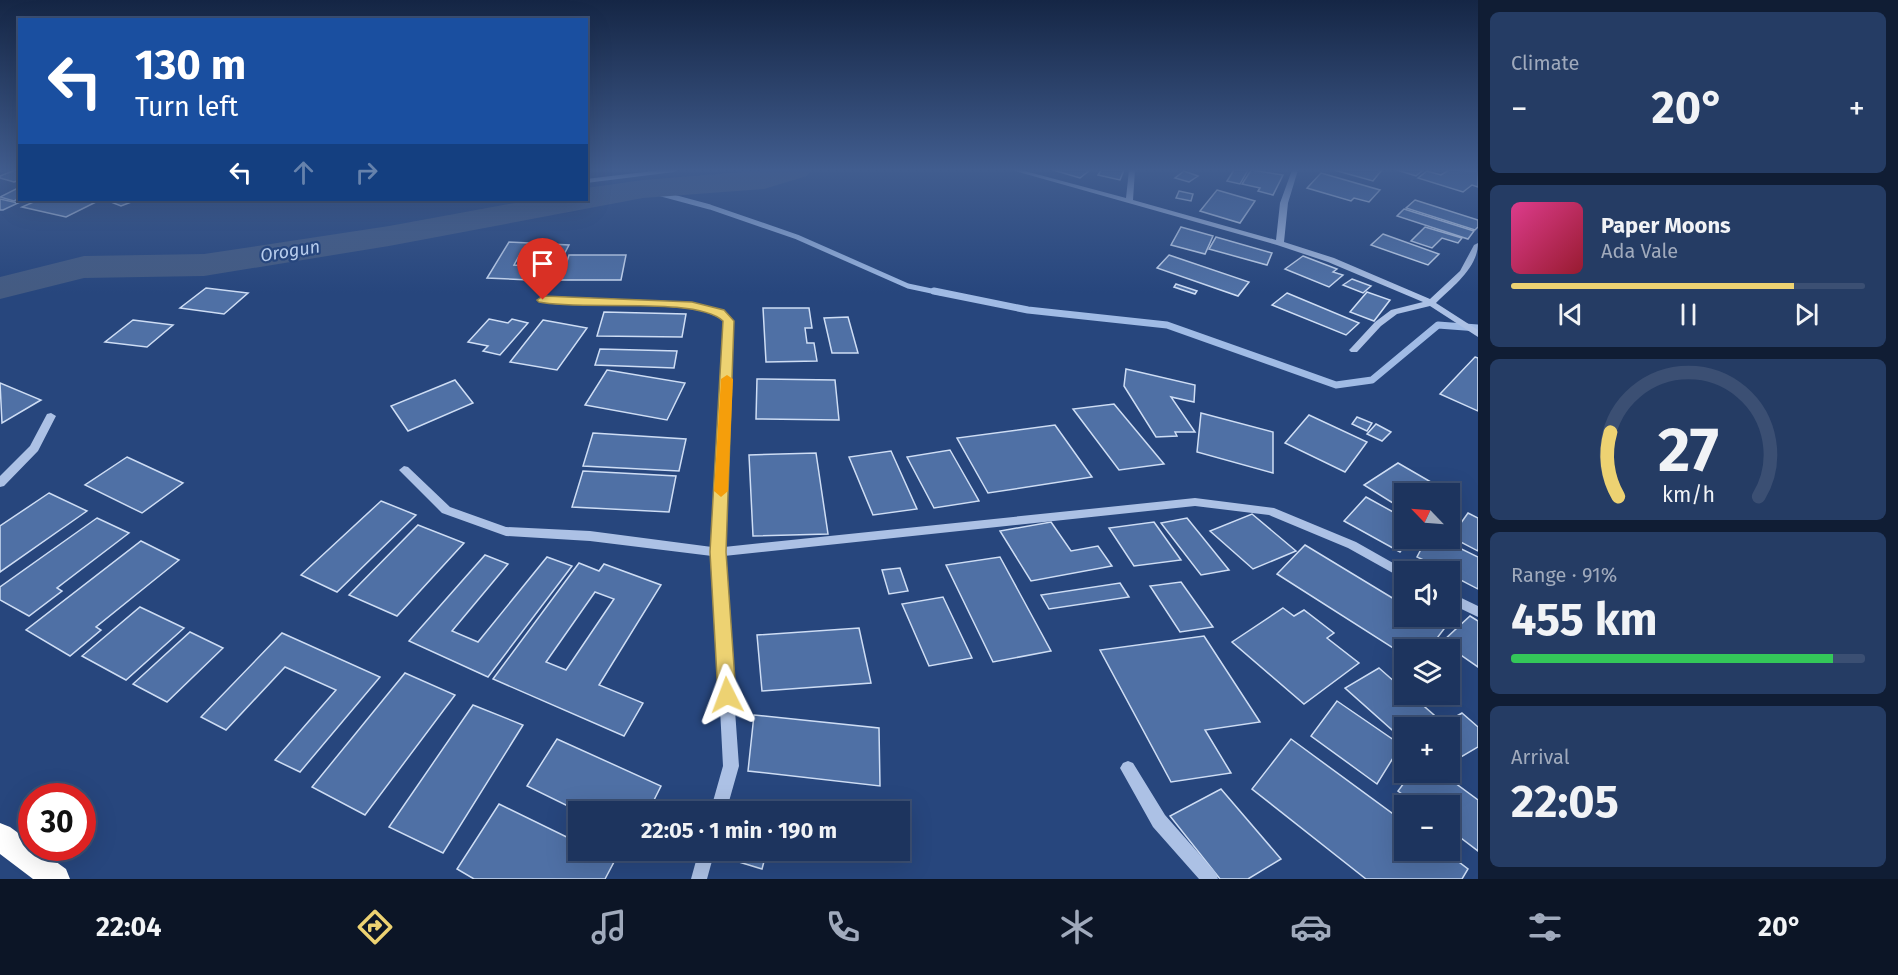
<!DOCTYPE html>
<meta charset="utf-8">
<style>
body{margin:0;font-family:"Fira Sans",sans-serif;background:#253c64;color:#f1f3f6;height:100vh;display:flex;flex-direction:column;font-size:22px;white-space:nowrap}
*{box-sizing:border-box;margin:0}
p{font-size:20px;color:#a0aabc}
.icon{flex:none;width:33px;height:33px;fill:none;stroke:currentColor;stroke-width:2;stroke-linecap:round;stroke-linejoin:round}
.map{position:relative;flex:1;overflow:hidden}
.side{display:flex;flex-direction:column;gap:12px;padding:12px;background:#101d34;width:420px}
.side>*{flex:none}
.banner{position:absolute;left:18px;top:18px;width:570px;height:183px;border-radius:0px;box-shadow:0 6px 24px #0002,0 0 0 2px #3b4f73;background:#1a4fa0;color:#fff;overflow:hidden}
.needle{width:39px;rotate:295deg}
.tools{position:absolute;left:1394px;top:483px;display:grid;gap:12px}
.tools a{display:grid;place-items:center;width:66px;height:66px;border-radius:0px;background:#1d345e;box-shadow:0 6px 24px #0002,0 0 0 2px #3b4f73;font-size:30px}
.speed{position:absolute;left:18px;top:783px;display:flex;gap:12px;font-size:30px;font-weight:700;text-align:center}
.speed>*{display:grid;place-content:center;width:78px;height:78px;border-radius:50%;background:#1d345e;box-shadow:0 6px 24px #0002,0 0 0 2px #3b4f73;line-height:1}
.speed .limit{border:9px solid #d22;background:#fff;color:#111}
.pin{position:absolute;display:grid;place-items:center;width:51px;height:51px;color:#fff;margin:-62px -26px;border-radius:50% 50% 50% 0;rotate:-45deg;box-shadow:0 0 6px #0007}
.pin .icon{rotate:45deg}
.me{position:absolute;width:66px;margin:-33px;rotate:357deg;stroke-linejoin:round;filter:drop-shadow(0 0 4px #0008)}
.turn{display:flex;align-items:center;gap:21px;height:126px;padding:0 18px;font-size:27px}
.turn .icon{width:78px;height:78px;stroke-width:2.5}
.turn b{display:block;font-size:42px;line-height:51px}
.lanes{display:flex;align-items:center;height:57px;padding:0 18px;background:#0003;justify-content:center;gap:30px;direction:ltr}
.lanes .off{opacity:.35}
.big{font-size:45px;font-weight:700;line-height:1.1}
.side .widget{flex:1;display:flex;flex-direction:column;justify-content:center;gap:9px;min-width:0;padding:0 21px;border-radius:9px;background:#253c64}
.side .dial{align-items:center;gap:0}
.dial svg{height:156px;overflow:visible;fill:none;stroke:#3b4f73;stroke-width:7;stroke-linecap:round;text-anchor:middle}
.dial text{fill:#f1f3f6;stroke:none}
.song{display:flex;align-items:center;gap:18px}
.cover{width:72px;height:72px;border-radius:9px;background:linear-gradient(135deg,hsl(330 70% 55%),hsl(350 70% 35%))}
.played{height:6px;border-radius:3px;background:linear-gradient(90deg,#edd272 80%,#3b4f73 80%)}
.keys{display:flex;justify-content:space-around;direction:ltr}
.heat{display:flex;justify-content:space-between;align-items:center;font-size:33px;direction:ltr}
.charge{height:9px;border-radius:4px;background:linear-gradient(90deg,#34c759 91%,#3b4f73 0)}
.trip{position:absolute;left:568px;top:801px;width:342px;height:60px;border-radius:0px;background:#1d345e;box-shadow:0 6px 24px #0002,0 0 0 2px #3b4f73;font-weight:700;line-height:60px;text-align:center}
.menu{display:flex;height:96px;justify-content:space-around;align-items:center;background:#0c1526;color:#a0aabc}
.menu .icon{width:42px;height:42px}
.menu .selected{color:#edd272}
.menu b{font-size:27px;color:#f1f3f6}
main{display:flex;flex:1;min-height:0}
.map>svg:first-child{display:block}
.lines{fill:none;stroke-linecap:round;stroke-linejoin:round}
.stream-far1{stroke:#a0bbe5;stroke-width:5}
.stream{stroke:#a0bbe5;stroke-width:7}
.river{fill:#445b82;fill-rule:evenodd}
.building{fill:#4f70a5;stroke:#ceddf4;stroke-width:1.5;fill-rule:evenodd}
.minor{fill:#acc1e5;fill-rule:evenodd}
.highway{fill:#fff;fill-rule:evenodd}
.route{fill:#edd272;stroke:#9a884a;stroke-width:1.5}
.slow{fill:#f59e0b}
.labels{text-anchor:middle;stroke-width:4.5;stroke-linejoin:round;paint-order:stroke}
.far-water-label{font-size:18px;font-style:italic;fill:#b7ccec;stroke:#27467d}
</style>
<main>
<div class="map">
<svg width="1478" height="879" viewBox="0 0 1478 879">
<rect width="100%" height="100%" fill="#27467d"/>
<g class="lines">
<path class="stream-far1" d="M 643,189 L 710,207 L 797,237 L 908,286 L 941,293"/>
<path class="stream" d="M 934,291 L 1028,310 L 1167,325 L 1336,385 L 1372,380 L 1438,325 L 1478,328"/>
<path class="river" d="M 766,170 L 811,170 L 807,176 L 764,189 L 643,198 L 389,246 L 204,276 L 84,278 L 0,299 L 0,277 L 84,256 L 204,254 L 389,226 L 531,200 L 586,200 L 586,188 L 643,180 Z"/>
</g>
<g class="building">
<path d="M 15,170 L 20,170 L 20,180 L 14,182 L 0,178 L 0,176 Z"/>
<path d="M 1053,170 L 1090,170 L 1080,178 Z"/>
<path d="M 1101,170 L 1124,170 L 1120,180 L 1098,175 Z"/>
<path d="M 1234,170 L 1248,170 L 1240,184 L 1227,181 Z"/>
<path d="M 1251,170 L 1283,175 L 1273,195 L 1258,191 L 1260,188 L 1242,184 Z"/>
<path d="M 1334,170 L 1374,170 L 1381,171 L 1373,181 Z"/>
<path d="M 1397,170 L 1423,170 L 1416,176 Z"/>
<path d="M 1449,170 L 1478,171 L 1478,187 L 1472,185 L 1463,192 L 1418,178 L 1427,171 L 1441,175 Z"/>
<path d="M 1184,171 L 1198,176 L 1189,182 L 1175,178 Z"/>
<path d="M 1321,173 L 1380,190 L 1369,202 L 1354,198 L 1351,201 L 1307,188 Z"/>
<path d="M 20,187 L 20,198 L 14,201 L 0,197 Z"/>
<path d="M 1217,190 L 1255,201 L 1240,223 L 1200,211 Z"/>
<path d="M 1179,191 L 1193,194 L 1191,201 L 1176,198 Z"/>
<path d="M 0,199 L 18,203 L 3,210 L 0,210 Z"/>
<path d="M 38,200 L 79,200 L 94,203 L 66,217 L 22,207 Z"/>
<path d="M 106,200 L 131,200 L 134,201 L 121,206 Z"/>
<path d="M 1415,200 L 1478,220 L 1478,227 L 1475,230 L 1406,208 Z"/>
<path d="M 1404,209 L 1474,231 L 1468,239 L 1397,216 Z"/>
<path d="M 1181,227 L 1213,236 L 1205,254 L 1171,245 Z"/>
<path d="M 1425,227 L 1462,238 L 1458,243 L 1442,238 L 1432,248 L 1411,241 Z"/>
<path d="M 1383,234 L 1439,254 L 1428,265 L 1371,245 Z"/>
<path d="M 1216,237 L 1272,253 L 1267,265 L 1209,249 Z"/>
<path d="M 509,242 L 569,245 L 550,281 L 487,278 ZM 519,256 L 534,257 L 530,266 L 514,265 Z"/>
<path d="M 569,255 L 626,255 L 621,280 L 561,280 Z"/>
<path d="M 1169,255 L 1249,282 L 1238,296 L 1157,268 Z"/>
<path d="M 1303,256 L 1337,269 L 1333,272 L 1343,275 L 1329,287 L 1285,269 Z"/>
<path d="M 1352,279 L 1371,286 L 1363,293 L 1343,285 Z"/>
<path d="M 1176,284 L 1197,291 L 1195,294 L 1174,287 Z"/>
<path d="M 206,288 L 248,293 L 224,314 L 180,308 Z"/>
<path d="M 1367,292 L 1390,300 L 1374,321 L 1350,312 Z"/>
<path d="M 1287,293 L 1359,323 L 1346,335 L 1272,305 Z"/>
<path d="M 763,308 L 809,308 L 812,328 L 805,328 L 807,343 L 814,343 L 817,361 L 766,362 Z"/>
<path d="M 604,312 L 686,314 L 682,337 L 597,336 Z"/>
<path d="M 848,317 L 858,353 L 832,353 L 824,318 Z"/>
<path d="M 489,319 L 508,323 L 512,319 L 528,323 L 500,355 L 483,351 L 488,346 L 468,342 Z"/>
<path d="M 133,320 L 173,325 L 147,347 L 105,342 Z"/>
<path d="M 543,320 L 587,328 L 557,370 L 510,362 Z"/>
<path d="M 600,349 L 677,351 L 674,368 L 595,365 Z"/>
<path d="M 1475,357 L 1478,358 L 1478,411 L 1440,394 Z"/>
<path d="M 1126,369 L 1195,385 L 1194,402 L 1171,397 L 1195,432 L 1175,432 L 1177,436 L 1156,437 L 1124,386 Z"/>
<path d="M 607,370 L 685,383 L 667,420 L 585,405 Z"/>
<path d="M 757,379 L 835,380 L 839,420 L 756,419 Z"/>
<path d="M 455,380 L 473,403 L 408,431 L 391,406 Z"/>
<path d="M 0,383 L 41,400 L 2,423 Z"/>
<path d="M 1114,404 L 1164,464 L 1119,470 L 1073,409 Z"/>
<path d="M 1201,413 L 1273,432 L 1273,473 L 1197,452 Z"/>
<path d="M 1309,415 L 1367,442 L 1345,472 L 1285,443 Z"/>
<path d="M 1357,417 L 1372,423 L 1367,431 L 1352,424 Z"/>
<path d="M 1376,424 L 1391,432 L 1382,441 L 1367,434 Z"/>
<path d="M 1055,425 L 1092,477 L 988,493 L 957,438 Z"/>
<path d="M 593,433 L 686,439 L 679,471 L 583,466 Z"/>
<path d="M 950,450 L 979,501 L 934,508 L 907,457 Z"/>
<path d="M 891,451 L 917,509 L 873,515 L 849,457 Z"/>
<path d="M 816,453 L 828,534 L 753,536 L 749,455 Z"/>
<path d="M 127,457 L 183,483 L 142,513 L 85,485 Z"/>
<path d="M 1398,463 L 1450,493 L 1404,494 L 1404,510 L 1364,485 Z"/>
<path d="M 583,471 L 676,476 L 669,512 L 572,507 Z"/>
<path d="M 49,493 L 87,511 L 0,572 L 0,526 Z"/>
<path d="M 1366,497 L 1404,518 L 1404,538 L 1410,538 L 1400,552 L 1344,521 Z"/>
<path d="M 381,501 L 416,515 L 337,592 L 301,575 Z"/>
<path d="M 1468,513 L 1478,518 L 1478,551 L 1451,537 Z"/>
<path d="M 1252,514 L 1296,551 L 1253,569 L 1210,531 Z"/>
<path d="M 97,518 L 129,533 L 57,588 L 62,591 L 29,616 L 0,600 L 0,587 Z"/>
<path d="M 1187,518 L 1229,570 L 1201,575 L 1161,523 Z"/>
<path d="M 1051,522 L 1071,551 L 1098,546 L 1112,566 L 1031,581 L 1000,531 Z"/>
<path d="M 1154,522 L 1181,560 L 1134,566 L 1109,528 Z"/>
<path d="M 418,525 L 464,543 L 397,616 L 349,595 Z"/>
<path d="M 1427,538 L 1439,538 L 1478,557 L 1478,589 L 1449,574 L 1449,572 L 1417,557 Z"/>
<path d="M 141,541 L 179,560 L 96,627 L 101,630 L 70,656 L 26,630 Z"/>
<path d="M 1305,545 L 1404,605 L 1404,616 L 1424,616 L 1444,629 L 1428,650 L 1404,650 L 1404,655 L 1277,574 Z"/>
<path d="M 485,555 L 508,564 L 452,631 L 478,642 L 547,557 L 572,566 L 488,677 L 409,641 Z"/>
<path d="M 1000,557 L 1051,651 L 993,662 L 946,565 Z"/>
<path d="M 579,563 L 599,571 L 604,564 L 661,585 L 599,685 L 643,703 L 624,736 L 493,679 ZM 595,592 L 614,599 L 566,670 L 546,662 Z"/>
<path d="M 900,568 L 908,591 L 889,594 L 882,570 Z"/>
<path d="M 1181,582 L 1213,627 L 1180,632 L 1150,586 Z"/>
<path d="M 1120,583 L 1129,597 L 1049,609 L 1041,595 Z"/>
<path d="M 943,597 L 972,658 L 929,666 L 902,604 Z"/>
<path d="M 140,607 L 184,628 L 126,680 L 82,656 Z"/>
<path d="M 1283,608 L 1294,616 L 1304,610 L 1334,633 L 1327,638 L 1359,663 L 1304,704 L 1232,642 Z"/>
<path d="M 1470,616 L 1478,621 L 1478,667 L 1442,642 Z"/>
<path d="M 859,628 L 871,683 L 762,691 L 757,635 Z"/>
<path d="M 190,632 L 223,648 L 167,702 L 133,684 Z"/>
<path d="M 282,633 L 380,677 L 300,772 L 275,760 L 336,690 L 285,667 L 226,730 L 201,717 Z"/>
<path d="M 1204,636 L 1260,722 L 1205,730 L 1231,773 L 1171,782 L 1100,650 Z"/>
<path d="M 1379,668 L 1404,690 L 1404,694 L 1410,694 L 1434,715 L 1415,728 L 1404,728 L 1404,734 L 1400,737 L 1345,688 Z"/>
<path d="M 405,673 L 455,695 L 365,815 L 312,787 Z"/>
<path d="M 1337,701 L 1401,745 L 1377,784 L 1311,736 Z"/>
<path d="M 473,705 L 523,725 L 443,853 L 389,827 Z"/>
<path d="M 1462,713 L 1478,727 L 1478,747 L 1449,764 L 1449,728 L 1436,728 Z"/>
<path d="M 754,715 L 879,728 L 880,786 L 748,771 Z"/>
<path d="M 557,739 L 661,786 L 648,812 L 580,812 L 527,786 Z"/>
<path d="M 1291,739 L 1404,822 L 1404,850 L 1443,850 L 1468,869 L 1462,879 L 1366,879 L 1252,789 Z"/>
<path d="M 1412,772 L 1440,772 L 1478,800 L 1478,851 L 1449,829 L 1449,806 L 1418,806 L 1398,791 Z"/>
<path d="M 1221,789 L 1281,859 L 1248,879 L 1220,879 L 1170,816 Z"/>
<path d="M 499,804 L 579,843 L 579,850 L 594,850 L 615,860 L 605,879 L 474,879 L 457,869 Z"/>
<path d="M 731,850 L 767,850 L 762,869 L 729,859 Z"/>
</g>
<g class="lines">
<g class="minor">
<path d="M 661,170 L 677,170 L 674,172 L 586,183 L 586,179 Z"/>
<path d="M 1012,170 L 1021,170 L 1126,198 L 1129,170 L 1135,170 L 1133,200 L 1276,240 L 1280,203 L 1292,170 L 1298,170 L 1288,203 L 1284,242 L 1334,258 L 1430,299 L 1460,271 L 1474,245 L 1478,243 C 1478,268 1453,286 1436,303 L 1478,330 L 1478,337 L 1430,306 L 1397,314 L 1381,326 L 1357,352 L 1351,352 L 1349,350 L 1351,348 L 1375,322 L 1391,310 L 1423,302 L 1328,262 L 1277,245 Z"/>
<path d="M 543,296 L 692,302 L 723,311 L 733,321 L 724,547 L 1195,498 L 1274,508 L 1356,542 L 1409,572 L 1404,572 L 1404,578 L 1400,577 L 1348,548 L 1269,515 L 1195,506 L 724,556 L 739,766 L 726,812 L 710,812 L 723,766 L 712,556 L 590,541 L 506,536 L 442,513 L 399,470 L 404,466 L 408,467 L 450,507 L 506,527 L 590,531 L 712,547 L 725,322 L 717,315 L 692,308 L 540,301 L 539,299 Z"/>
<path d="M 51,413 L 56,416 L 38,451 L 4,486 L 0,487 L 0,476 L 30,446 L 47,414 Z"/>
<path d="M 1449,592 L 1478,606 L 1478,617 L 1449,603 Z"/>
<path d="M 1128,761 L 1133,763 L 1165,815 L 1216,873 L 1218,879 L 1199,879 L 1153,827 L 1120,768 L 1123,763 Z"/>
<path d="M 699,850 L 715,850 L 707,879 L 691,879 Z"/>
</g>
<path class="highway" d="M 0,823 L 10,827 L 32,843 L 32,848 L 37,848 L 66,869 L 70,879 L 33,879 L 0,854 Z"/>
</g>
<linearGradient id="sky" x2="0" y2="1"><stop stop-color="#152645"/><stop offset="0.58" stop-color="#415d8f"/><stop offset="1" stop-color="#415d8f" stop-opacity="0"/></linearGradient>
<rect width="1478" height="293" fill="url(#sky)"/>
<path class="route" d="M 543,296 L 692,302 L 724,310 L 734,321 L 726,552 L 736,695 L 733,701 L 727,703 L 720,701 L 718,695 L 710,552 L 723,321 C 696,296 580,311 539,302 L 537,300 Z"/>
<path class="slow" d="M 727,375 L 733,379 L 728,491 L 721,497 L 714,491 L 721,379 Z"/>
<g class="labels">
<g class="far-water-label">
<text transform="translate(290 251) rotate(-9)" y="6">Orogun</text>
</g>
</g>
</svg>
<div class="tools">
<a><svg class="needle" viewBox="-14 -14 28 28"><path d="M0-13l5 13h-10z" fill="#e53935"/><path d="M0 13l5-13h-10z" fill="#a0aabc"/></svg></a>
<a><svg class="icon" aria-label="sound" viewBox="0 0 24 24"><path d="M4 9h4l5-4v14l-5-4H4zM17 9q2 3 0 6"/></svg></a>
<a><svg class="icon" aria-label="layers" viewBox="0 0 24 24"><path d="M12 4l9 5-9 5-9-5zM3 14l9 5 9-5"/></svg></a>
<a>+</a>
<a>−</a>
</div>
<div class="speed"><div class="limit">30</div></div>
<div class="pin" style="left:543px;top:300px;background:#d93025"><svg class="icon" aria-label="arrive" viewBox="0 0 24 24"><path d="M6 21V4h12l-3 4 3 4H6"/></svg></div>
<svg class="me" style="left:727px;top:695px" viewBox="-20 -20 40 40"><path d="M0-17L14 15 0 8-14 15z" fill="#edd272" stroke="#fff" stroke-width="4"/></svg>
<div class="trip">22:05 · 1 min · 190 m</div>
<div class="banner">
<div class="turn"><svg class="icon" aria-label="left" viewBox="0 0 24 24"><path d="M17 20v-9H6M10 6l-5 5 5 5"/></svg><div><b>130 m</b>Turn left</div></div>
<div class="lanes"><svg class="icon" aria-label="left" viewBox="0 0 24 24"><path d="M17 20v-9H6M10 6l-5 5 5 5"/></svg><svg class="icon off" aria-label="ahead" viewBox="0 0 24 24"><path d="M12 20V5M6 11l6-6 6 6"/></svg><svg class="icon off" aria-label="right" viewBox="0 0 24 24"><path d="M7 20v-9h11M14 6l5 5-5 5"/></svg></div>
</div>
</div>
<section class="side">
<div class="widget"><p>Climate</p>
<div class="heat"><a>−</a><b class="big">20°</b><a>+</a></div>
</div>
<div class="widget">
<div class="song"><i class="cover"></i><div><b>Paper Moons</b><p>Ada Vale</p></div></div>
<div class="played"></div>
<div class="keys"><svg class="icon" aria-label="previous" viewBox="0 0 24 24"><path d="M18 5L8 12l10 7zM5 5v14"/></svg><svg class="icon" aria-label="pause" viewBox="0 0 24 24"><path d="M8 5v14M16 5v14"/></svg><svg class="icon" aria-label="next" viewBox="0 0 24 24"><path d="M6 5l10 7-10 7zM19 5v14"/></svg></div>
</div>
<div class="widget dial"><svg viewBox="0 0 100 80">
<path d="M14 69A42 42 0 1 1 86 69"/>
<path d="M14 69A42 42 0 0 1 10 36" stroke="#edd272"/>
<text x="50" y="56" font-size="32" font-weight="700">27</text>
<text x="50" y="72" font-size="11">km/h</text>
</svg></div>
<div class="widget"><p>Range · 91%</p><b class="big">455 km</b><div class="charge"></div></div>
<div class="widget"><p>Arrival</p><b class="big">22:05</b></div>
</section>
</main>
<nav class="menu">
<b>22:04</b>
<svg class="icon selected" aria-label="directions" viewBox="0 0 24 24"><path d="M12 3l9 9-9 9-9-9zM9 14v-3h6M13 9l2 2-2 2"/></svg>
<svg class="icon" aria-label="music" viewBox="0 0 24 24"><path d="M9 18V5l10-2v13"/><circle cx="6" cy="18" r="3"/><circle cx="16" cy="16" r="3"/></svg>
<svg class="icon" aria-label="phone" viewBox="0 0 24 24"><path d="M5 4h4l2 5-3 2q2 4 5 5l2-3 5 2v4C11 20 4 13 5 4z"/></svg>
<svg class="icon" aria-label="climate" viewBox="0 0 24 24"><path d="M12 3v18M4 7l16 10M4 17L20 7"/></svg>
<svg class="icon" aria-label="car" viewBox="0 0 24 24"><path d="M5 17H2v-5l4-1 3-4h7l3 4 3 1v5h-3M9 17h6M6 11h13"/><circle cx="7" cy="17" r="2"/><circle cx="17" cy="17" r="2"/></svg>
<svg class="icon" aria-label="filters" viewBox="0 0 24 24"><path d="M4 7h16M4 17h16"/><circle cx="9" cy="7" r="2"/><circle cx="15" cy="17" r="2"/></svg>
<b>20°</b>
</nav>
